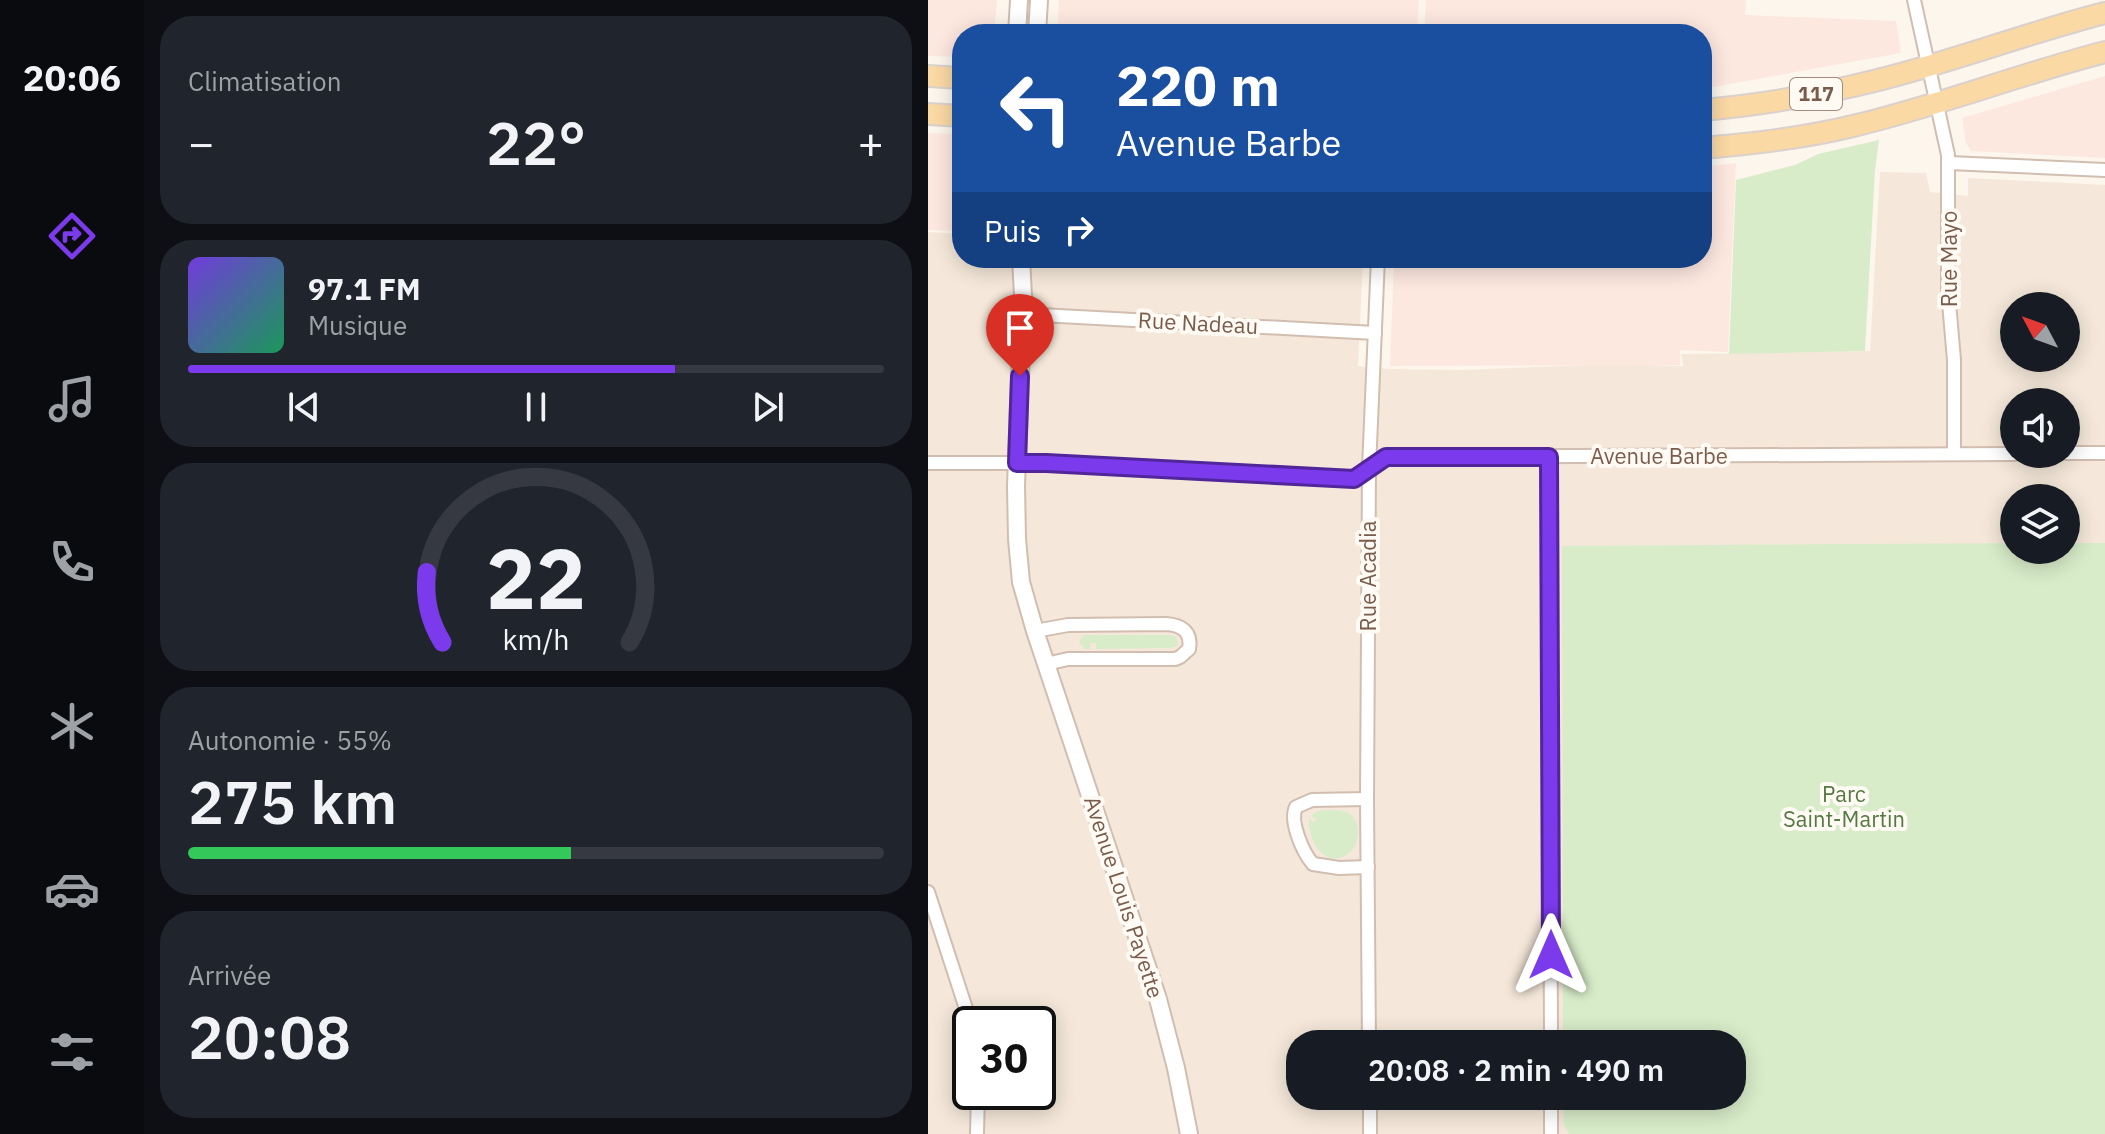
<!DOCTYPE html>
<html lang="fr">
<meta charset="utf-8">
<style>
body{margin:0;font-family:"IBM Plex Sans",sans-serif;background:#20242c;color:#f1f3f6;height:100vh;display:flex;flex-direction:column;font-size:30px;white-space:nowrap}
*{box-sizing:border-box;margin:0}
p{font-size:26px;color:#9ea1a6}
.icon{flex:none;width:44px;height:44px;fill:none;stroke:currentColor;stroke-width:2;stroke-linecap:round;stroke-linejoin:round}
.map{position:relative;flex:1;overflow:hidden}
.panel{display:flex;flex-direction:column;gap:16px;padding:16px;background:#0d0f14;width:784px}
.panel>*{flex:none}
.hud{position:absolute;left:24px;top:24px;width:760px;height:244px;border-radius:32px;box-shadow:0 4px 20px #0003;background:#1a4fa0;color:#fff;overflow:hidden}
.needle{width:52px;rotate:311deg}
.controls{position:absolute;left:1072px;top:292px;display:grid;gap:16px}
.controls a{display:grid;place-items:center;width:80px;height:80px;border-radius:50%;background:#171b24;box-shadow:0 4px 20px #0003;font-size:40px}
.speed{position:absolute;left:24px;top:1006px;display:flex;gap:16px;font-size:40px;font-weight:700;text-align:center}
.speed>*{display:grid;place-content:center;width:104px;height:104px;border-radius:50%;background:#171b24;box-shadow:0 4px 20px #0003;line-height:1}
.speed .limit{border:4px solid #111;border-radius:12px;background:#fff;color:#111}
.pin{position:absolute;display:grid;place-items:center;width:68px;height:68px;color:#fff;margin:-82px -34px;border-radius:50% 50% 50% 0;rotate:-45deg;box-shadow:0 0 8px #0007}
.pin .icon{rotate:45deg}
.me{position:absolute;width:88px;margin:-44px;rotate:0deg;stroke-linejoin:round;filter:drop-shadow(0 0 6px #0008)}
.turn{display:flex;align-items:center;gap:28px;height:168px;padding:0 32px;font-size:36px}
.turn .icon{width:104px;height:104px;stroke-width:2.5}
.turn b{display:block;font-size:56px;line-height:68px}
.then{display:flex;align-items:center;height:76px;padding:0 32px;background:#0003;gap:16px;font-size:30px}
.big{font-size:60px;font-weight:600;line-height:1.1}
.panel .widget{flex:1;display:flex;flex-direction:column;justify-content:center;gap:12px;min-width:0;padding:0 28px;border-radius:32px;background:#20242c}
.panel .dial{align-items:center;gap:0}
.dial svg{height:208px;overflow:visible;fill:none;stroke:#363941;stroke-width:7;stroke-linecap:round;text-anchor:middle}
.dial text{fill:#f1f3f6;stroke:none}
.song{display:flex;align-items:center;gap:24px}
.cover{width:96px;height:96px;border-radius:12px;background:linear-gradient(135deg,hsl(260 70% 55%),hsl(150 70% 35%))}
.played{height:8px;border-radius:4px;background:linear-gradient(90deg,#7c3aed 70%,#363941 70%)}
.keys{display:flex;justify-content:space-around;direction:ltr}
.heat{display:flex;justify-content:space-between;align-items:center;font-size:44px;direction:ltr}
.charge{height:12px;border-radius:6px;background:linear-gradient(90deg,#34c759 55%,#363941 0)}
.trip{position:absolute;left:358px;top:1030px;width:460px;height:80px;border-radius:32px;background:#171b24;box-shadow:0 4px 20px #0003;font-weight:600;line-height:80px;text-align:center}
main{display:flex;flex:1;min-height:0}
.menu{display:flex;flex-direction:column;width:144px;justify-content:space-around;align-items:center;background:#090b0e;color:#9ea1a6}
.menu .icon{width:56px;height:56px}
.menu .active{color:#7c3aed}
.menu b{font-size:36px;color:#f1f3f6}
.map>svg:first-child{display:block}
.residential{fill:#f5e8da;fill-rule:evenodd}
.commercial{fill:#fde8e0}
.green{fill:#d8ecc9}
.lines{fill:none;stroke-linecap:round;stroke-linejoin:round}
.minor-casing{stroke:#d1beb0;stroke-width:16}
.tertiary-casing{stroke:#d1beb0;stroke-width:20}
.primary-casing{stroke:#dad1cd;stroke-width:24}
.minor{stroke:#fff;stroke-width:12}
.tertiary{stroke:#fff;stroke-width:16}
.primary{stroke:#fbd9a5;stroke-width:20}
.route-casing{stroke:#51269a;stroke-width:20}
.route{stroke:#7c3aed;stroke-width:14}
.labels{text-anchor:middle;stroke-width:8;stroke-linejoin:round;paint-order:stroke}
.shield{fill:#fffaf3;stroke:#a28b7f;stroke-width:2}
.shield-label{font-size:20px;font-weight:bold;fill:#7a5c4d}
.street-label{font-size:22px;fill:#7a5c4d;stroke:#fffaf3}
.park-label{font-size:22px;fill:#537a41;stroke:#fffaf3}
</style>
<main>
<nav class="menu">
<b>20:06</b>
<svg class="icon active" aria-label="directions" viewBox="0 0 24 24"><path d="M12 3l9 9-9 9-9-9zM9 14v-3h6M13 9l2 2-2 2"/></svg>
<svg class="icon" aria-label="music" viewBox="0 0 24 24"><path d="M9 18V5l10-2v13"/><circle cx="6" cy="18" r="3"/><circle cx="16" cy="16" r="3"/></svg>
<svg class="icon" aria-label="phone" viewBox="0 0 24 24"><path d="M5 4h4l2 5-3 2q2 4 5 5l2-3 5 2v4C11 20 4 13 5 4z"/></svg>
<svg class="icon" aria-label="climate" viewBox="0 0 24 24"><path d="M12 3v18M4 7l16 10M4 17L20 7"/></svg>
<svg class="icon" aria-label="car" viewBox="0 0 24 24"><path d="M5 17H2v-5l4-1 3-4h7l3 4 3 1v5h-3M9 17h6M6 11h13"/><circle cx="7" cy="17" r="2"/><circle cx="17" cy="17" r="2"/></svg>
<svg class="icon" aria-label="filters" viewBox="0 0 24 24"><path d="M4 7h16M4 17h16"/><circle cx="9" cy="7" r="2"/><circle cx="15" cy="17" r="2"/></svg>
</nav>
<section class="panel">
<div class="widget"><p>Climatisation</p>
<div class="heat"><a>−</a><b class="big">22°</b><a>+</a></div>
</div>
<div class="widget">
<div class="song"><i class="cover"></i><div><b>97.1 FM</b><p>Musique</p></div></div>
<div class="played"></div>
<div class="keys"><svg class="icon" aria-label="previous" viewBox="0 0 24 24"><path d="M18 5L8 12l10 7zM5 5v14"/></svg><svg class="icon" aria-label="pause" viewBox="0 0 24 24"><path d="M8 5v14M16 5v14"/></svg><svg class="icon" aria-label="next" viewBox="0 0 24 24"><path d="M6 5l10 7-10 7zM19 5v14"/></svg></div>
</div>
<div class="widget dial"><svg viewBox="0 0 100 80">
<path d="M14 69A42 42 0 1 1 86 69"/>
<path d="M14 69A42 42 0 0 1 8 42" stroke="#7c3aed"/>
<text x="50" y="56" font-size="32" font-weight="700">22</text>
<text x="50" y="72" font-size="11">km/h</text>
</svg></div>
<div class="widget"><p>Autonomie · 55%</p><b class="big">275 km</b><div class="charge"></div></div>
<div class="widget"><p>Arrivée</p><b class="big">20:08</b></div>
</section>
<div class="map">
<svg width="1177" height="1134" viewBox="0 0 1177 1134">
<rect width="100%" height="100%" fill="#fdf6ec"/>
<path class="residential" d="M 952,172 L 998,173 L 1002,192 L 1040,196 L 1040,178 L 1177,185 L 1177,1134 L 0,1134 L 0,232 L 34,234 L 34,258 L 435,258 L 430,366 L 461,369 L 535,370 L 683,364 L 755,366 L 753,354 L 942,351 ZM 1086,306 L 1138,306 L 1138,358 L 1086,358 ZM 1086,402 L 1138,402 L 1138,454 L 1086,454 ZM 1086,498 L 1138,498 L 1138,550 L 1086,550 ZM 42,1024 L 110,1024 L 110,1092 L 42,1092 ZM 372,1044 L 804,1044 L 804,1096 L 372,1096 Z"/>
<g class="commercial">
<path d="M 0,0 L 69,0 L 66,34 L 34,34 L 34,57 L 0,56 Z"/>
<path d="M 131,0 L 491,0 L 489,34 L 129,34 Z"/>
<path d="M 498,0 L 818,0 L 817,15 L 968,21 L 973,53 L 774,89 L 774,34 L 496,34 Z"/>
<path d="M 1177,76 L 1177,158 L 1043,151 L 1038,143 L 1034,118 Z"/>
<path d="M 0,133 L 34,134 L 34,231 L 0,230 Z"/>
<path d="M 808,163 L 800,352 L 752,350 L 752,365 L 462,366 L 466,258 L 774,258 L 774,167 Z"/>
</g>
<g class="green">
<path d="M 951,140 L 947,170 L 937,351 L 801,354 L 808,180 L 867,165 L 890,154 Z"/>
<path d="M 1086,543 L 1086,550 L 1138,550 L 1138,543 L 1177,543 L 1177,1134 L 641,1134 L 636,1124 L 635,1096 L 804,1096 L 804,1044 L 635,1044 L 634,546 Z"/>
<path d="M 156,635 L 242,635 L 248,637 L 250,643 L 249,646 L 242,648 L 168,649 L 168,643 L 162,643 L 162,649 L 157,649 L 151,642 Z"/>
<path d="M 403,810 C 409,810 415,810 421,813 C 433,821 433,843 422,852 C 399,872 379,841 381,819 L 386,822 L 388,819 L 383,816 C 389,810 395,810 403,810 Z"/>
</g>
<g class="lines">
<g class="minor-casing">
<g id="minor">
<path d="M 986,0 L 1020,155 L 1020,291 L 1026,360 L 1026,454"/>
<path d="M 1021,163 L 1177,170"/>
<path d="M 94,314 L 447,333"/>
<path d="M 1138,453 L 1177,453"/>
<path d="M 621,457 L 623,1044"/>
<path d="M 0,463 L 118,463 L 426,479 L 458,457 L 1086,454"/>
<path d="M 107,631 L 140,625 L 238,624 C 254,625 264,632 261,649 L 252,657 L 247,659 L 140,659 L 118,664"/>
<path d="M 439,799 L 384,800 L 368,807 C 361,821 375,853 385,864 L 411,868 L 440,867"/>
<path d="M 0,892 L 43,1024"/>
<path d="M 441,1044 L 439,799 L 441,468 L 450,258"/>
<path d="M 442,1096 L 442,1134"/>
<path d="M 49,1134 L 50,1092"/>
<path d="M 623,1134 L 623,1096"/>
</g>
</g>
<g class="tertiary-casing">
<g id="tertiary">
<path d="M 89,34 L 91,0"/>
<path d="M 109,34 L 111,0"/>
<path d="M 93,258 L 95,296 L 88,486 L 89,539 L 93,582 L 107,631 L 230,999 L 248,1068 L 261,1134"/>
</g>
</g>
<g class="primary-casing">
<g id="primary">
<path d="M 0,76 L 34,78"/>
<path d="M 774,110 C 835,105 895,94 954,79 C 1029,60 1102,32 1177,13"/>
<path d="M 0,114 L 34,116"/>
<path d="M 774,148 C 824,144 876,138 925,126 C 1010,106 1092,74 1177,52"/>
</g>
</g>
<use href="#minor" class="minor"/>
<use href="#tertiary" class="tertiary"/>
<use href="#primary" class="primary"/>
</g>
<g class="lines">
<g class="route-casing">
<path id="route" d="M 92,376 L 89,463 L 118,463 L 426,479 L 458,457 L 621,457 L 623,955"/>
</g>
<use href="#route" class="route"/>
</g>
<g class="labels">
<rect class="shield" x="862" y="78" width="52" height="32" rx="6"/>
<g class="shield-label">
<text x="888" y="101">117</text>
</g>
<g class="street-label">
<text transform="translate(1021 259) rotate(-90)" y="8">Rue Mayo</text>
<text transform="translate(270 323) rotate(3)" y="8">Rue Nadeau</text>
<text x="731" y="464">Avenue Barbe</text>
<text transform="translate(440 576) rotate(-90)" y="8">Rue Acadia</text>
<text transform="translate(196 897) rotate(72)" y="8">Avenue Louis Payette</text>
</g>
<g class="park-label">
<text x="916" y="802">Parc<tspan x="916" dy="25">Saint-Martin</tspan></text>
</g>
</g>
</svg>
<div class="controls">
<a><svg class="needle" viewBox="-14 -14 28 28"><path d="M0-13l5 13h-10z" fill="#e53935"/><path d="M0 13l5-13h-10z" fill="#9ea1a6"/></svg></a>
<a><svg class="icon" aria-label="sound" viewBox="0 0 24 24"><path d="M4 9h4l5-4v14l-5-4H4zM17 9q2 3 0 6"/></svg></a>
<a><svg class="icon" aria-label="layers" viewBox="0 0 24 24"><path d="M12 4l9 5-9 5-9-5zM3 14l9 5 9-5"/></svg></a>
</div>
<div class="speed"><div class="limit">30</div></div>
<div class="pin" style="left:92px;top:376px;background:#d93025"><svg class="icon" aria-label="arrive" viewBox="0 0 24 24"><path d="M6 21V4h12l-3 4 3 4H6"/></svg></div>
<svg class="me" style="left:623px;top:955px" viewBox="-20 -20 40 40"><path d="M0-17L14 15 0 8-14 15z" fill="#7c3aed" stroke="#fff" stroke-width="4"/></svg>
<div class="trip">20:08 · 2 min · 490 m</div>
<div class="hud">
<div class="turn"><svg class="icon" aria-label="left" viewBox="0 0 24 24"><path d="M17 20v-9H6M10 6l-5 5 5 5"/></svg><div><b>220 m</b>Avenue Barbe</div></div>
<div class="then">Puis<svg class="icon" aria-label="right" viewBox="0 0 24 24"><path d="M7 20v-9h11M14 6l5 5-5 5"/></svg></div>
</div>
</div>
</main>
